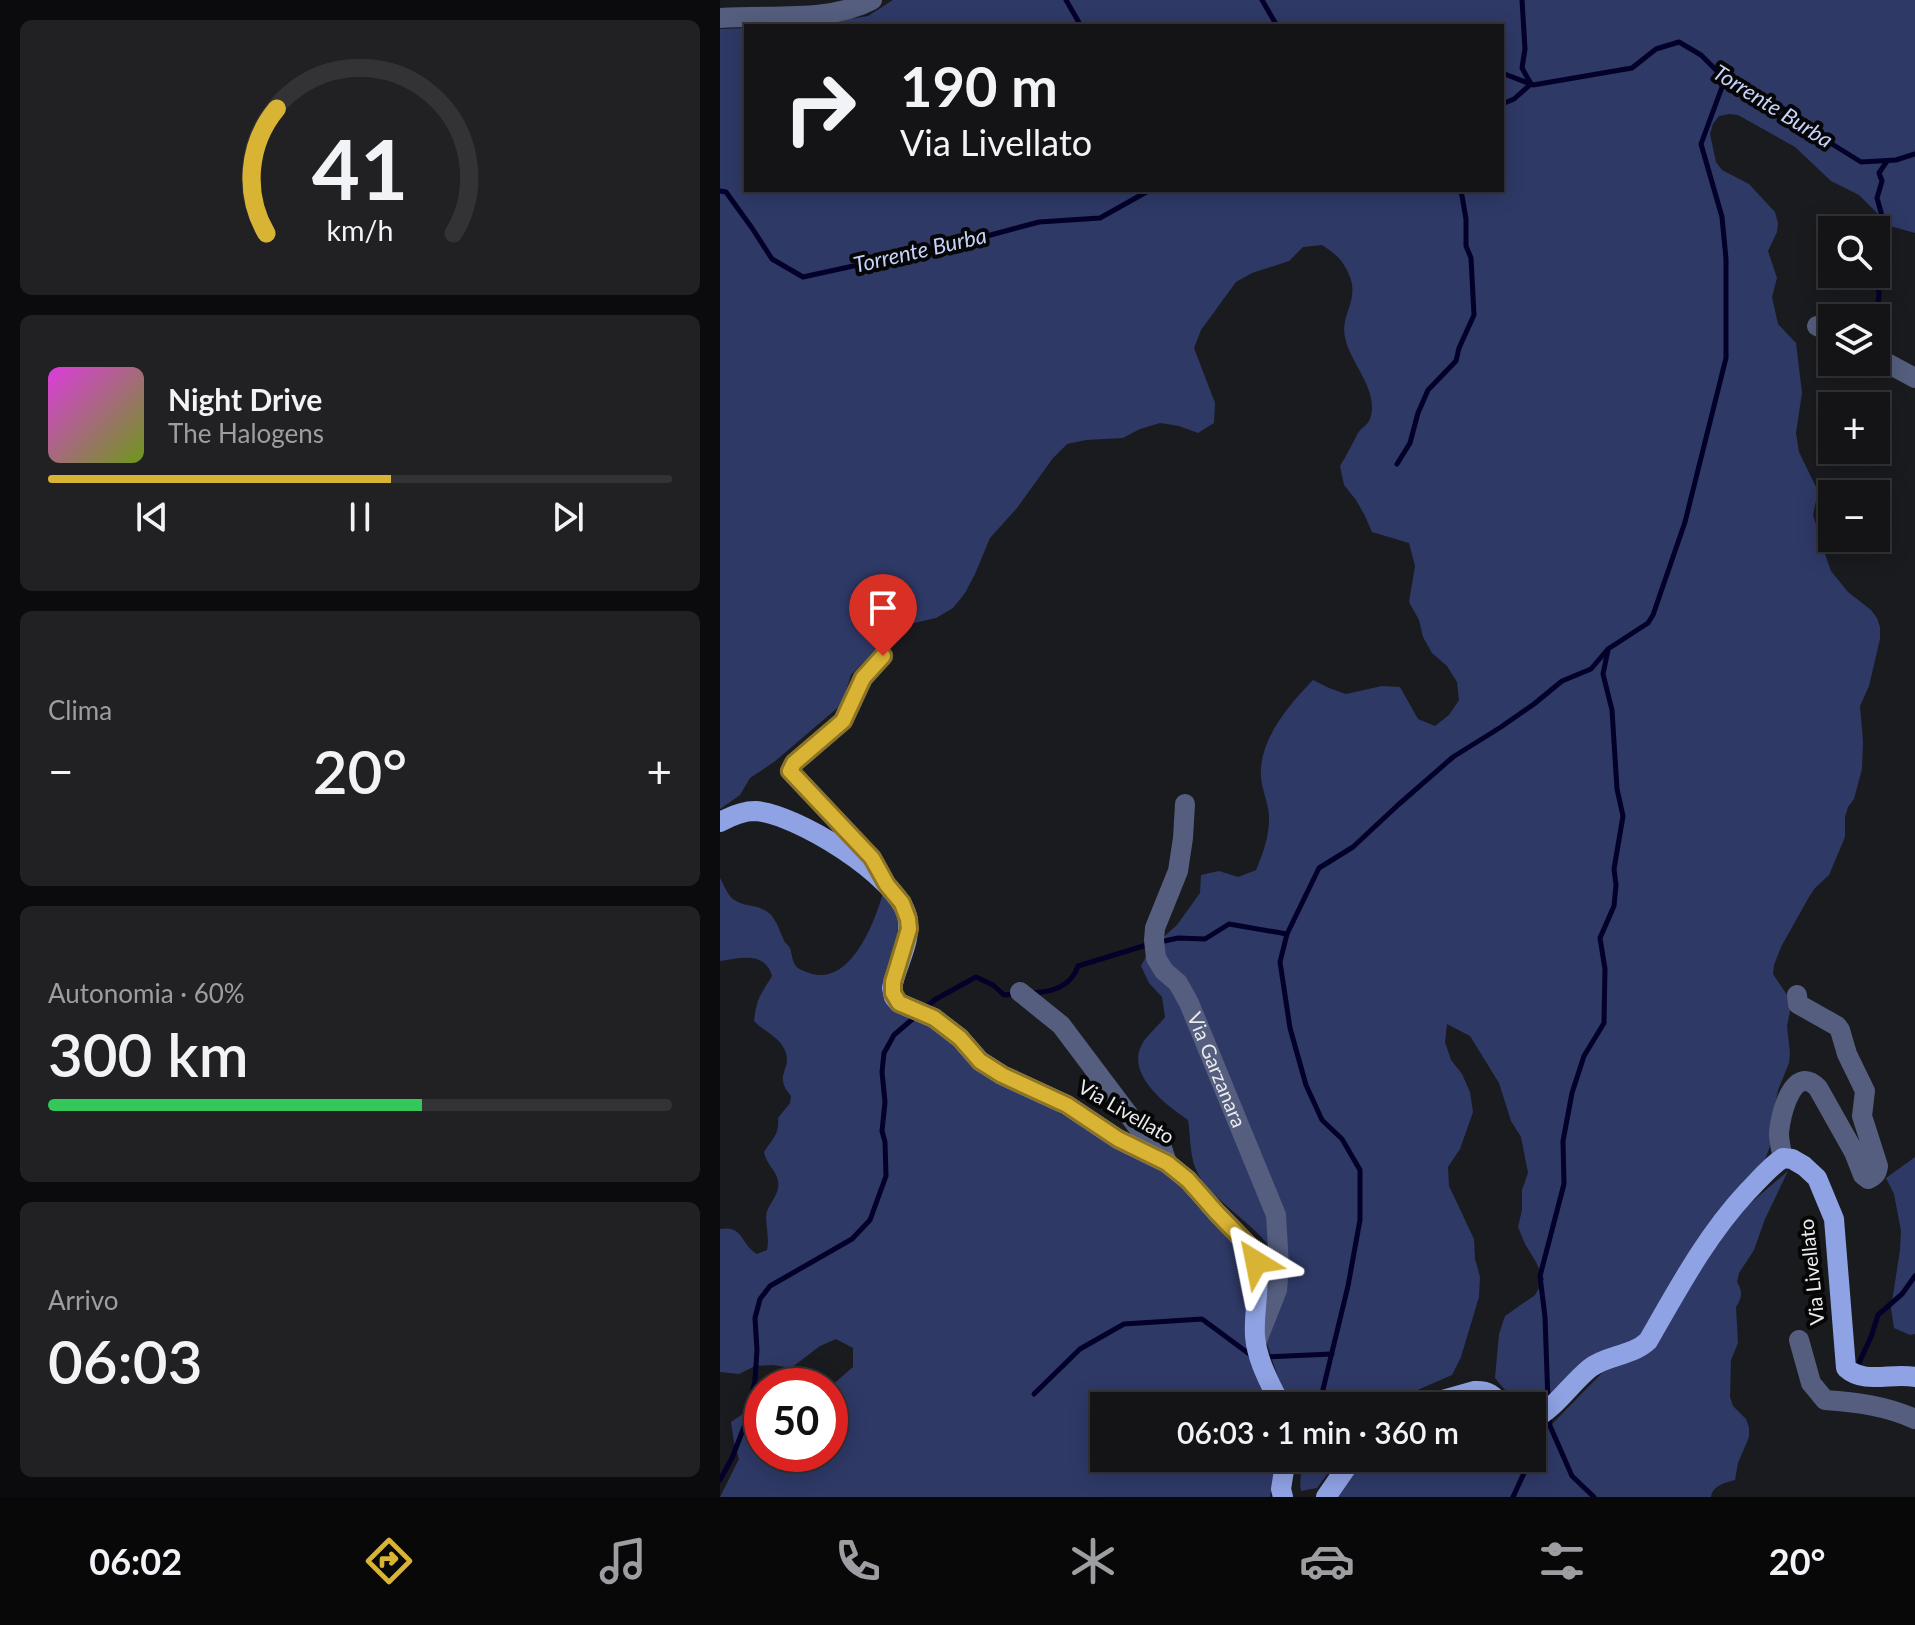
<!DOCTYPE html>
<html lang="it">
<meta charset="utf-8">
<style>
body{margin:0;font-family:Lato,sans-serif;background:#212124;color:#f1f3f6;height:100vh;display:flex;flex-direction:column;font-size:30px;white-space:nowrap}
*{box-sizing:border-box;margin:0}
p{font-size:26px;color:#9d9ea1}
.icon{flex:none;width:44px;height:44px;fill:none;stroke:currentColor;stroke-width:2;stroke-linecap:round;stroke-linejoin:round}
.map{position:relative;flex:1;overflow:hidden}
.side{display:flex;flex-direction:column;gap:20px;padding:20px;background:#0b0b0d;width:720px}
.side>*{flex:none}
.top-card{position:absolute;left:24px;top:24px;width:760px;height:168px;border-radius:0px;box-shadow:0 4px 20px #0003,0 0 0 2px #333336;background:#141417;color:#f1f3f6;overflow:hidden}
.fabs{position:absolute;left:1098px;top:216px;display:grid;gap:16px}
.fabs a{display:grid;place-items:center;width:72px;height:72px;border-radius:0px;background:#141417;box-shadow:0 4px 20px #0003,0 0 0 2px #333336;font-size:40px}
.speed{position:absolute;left:24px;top:1368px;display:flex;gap:16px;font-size:40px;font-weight:700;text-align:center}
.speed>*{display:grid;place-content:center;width:104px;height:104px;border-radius:50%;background:#141417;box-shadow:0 4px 20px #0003,0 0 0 2px #333336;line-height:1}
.speed .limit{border:12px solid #d22;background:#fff;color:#111}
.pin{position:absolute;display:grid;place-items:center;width:68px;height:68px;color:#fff;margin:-82px -34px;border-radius:50% 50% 50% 0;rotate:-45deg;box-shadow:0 0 8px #0007}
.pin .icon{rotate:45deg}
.me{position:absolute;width:88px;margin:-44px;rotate:325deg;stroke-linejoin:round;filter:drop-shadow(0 0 6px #0008)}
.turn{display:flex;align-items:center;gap:28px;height:168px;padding:0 24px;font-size:36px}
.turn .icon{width:104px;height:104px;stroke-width:2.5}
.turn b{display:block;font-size:56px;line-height:68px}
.big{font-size:60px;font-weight:600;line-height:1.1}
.side .card{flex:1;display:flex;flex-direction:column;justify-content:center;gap:12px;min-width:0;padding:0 28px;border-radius:12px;background:#212124}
.side .dial{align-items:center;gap:0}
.dial svg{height:208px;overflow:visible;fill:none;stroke:#333336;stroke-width:7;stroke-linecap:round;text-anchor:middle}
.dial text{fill:#f1f3f6;stroke:none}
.song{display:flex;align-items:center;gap:24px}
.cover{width:96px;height:96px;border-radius:12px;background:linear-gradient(135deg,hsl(300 70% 55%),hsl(80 70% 35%))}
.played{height:8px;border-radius:4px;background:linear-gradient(90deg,#d9b334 55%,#333336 55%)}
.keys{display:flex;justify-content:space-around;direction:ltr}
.heat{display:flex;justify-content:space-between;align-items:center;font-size:44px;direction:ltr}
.charge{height:12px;border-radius:6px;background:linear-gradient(90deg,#34c759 60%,#333336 0)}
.trip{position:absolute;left:370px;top:1392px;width:456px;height:80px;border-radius:0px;background:#141417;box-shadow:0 4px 20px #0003,0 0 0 2px #333336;font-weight:600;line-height:80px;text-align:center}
.menu{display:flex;height:128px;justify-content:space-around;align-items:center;background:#080809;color:#9d9ea1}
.menu .icon{width:56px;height:56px}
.menu .selected{color:#d9b334}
.menu b{font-size:36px;color:#f1f3f6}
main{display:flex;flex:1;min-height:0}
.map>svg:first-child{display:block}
.green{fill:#2e3966}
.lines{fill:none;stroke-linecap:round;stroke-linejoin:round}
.stream{stroke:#030029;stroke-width:5}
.minor{stroke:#555e7e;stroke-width:20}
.major{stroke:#8fa2e3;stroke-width:20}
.route-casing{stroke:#8d7422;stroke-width:20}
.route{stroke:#d9b334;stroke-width:14}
.labels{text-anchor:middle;stroke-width:8;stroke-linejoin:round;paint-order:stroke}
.street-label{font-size:20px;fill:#eaebed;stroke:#060607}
.water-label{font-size:22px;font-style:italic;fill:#c6d2fb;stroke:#060607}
</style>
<main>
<section class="side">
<div class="card dial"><svg viewBox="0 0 100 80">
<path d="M14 69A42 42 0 1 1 86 69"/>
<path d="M14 69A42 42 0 0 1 18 21" stroke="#d9b334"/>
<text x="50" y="56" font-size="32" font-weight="700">41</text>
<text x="50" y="72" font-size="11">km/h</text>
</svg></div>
<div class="card">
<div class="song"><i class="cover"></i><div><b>Night Drive</b><p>The Halogens</p></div></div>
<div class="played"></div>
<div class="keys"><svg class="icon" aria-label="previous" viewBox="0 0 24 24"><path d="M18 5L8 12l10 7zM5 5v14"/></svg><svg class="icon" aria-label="pause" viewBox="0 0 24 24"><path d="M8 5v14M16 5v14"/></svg><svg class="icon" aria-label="next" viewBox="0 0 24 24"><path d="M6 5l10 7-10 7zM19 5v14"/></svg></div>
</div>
<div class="card"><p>Clima</p>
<div class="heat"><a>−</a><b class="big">20°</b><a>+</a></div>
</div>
<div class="card"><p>Autonomia · 60%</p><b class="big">300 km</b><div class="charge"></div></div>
<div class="card"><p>Arrivo</p><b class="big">06:03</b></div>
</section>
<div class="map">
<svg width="1195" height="1497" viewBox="0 0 1195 1497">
<rect width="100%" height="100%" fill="#1a1b1f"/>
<g class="green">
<path d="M 173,0 L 1195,0 L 1195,233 L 1170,226 L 1139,195 L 1111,181 L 1075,147 L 1018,115 L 1009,114 L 999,116 L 993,124 L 990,134 L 996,162 L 1002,170 L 1029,184 L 1055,212 L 1058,223 L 1057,232 L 1048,251 L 1057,278 L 1052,297 L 1058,324 L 1076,343 L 1082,393 L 1076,433 L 1079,452 L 1096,487 L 1097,496 L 1093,515 L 1104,551 L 1111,571 L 1128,592 L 1151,610 L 1157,618 L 1160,627 L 1160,639 L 1149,686 L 1140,706 L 1143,741 L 1142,769 L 1134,799 L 1128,807 L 1125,817 L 1125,837 L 1109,875 L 1095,888 L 1089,897 L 1061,947 L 1054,965 L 1053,974 L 1069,998 L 1071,1006 L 1067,1026 L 1070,1053 L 1069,1063 L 1058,1090 L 1051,1124 L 1051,1143 L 1044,1163 L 925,1332 L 910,1343 L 867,1358 L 820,1406 C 801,1409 786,1392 775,1378 L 779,1334 L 785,1316 L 815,1295 L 824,1279 L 816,1262 L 805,1244 L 798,1227 L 802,1210 L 802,1190 L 808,1173 L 801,1137 L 791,1121 L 779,1083 L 750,1036 L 727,1024 L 725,1042 L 731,1060 L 742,1074 L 750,1092 L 753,1112 L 740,1149 L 728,1167 L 729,1186 L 754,1239 L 755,1259 L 760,1277 L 759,1297 L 741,1357 L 732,1375 L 661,1406 L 571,1406 C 561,1387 555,1370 549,1349 C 547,1344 544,1337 544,1332 C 543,1314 559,1274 555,1259 C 546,1229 494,1204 478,1174 C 469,1157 471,1138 468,1120 C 447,1106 407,1076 421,1046 C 425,1037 439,1025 445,1017 L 442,997 L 429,983 L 421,966 L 430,949 L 457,925 L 480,893 L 481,875 L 499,871 L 518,877 L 536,870 C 544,852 552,828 548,808 C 546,798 542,788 541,778 C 538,740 569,705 593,680 L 609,688 L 626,694 L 662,686 L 680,687 L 698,719 L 715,726 L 729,715 L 739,700 L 737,682 L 727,666 L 712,653 L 703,637 L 699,620 L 689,602 L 695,566 L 689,543 L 652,532 L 645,516 L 636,500 L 624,485 L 620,466 C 627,455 632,444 638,433 C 641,428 648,425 650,419 C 660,390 630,364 625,337 C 620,315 639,301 630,277 C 624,261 616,254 602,245 L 583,247 L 569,261 L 532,273 L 516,282 L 481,330 L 474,348 L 495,403 L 494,423 L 478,433 L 459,426 L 440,423 L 420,429 L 403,438 L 366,440 L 347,444 L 333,458 L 297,508 L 270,538 L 255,574 L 245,593 L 233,608 L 216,618 L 185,625 L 154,651 L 131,675 L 122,704 L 54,762 L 30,778 L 20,795 L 0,809 L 0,29 L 26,28 L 26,190 L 782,190 L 782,26 L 67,26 L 93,25 L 148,16 Z"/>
<path d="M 0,878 C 4,885 7,894 13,899 C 26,909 39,902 52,916 C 58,924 59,930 63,938 C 65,944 67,943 70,948 C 72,954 72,961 76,966 C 79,970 87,972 92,974 C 132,984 155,921 163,893 C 167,900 173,907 176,915 C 184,936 165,961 164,983 L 202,1019 L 324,1104 L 454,1178 L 476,1205 L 522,1249 L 530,1266 L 555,1406 L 384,1406 L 384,1458 L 557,1458 L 550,1497 L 0,1497 L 19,1459 L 14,1442 L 11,1422 L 27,1411 L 42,1410 L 42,1454 L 110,1454 L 110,1387 L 133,1367 L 133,1348 L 116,1339 L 100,1346 L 71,1368 L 53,1365 L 35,1366 L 19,1374 L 0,1372 L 0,1229 C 24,1225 20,1244 37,1254 L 47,1250 C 50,1237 44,1220 47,1211 C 51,1201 60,1193 58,1181 C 56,1170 46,1164 44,1152 C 52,1139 60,1134 58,1118 L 70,1103 L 71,1096 C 53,1075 71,1071 66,1053 C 61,1037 44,1032 34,1021 C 37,997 40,996 52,976 C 45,951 20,958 0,961 Z"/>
<path d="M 1195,1157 L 1195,1334 L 1190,1335 L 1174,1328 L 1171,1308 L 1180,1250 L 1181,1231 L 1174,1194 L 1166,1178 Z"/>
<path d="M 1068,1171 L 1045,1219 L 1034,1250 L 1019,1273 L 1017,1282 C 1023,1292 1022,1298 1016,1307 L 1018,1343 L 1011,1360 L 1010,1397 L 1013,1406 L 1026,1419 L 1029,1427 L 1029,1437 L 1018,1463 L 1015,1480 C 1005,1483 993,1485 991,1497 L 614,1497 L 641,1458 L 812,1458 L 812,1433 L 817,1432 L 833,1423 L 883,1372 L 923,1354 L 1012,1219 Z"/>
<path d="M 583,1458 L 619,1458 L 597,1488 L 581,1491 C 578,1477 584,1471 583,1458 Z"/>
</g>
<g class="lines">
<g class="stream">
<path d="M 346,0 L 361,26"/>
<path d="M 542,0 L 557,26"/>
<path d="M 782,73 L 813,85 L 912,68 L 936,49 L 959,42 L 981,55 L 1005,79 L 1066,110 L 1112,144 L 1141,162 L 1176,160 L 1195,154"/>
<path d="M 782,104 L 794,99 L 811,84 L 802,68 L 805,49 L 802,0"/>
<path d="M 0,191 L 6,192 L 32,228 L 52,259 L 83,277 L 252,240 L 319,222 L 380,218 L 430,190"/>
<path d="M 1155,318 C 1157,300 1163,296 1155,278 L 1162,257 L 1163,249 L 1159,240 L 1164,223 L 1157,198 L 1162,181 L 1159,173 L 1167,161"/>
<path d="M 677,464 L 690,443 L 698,413 L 708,390 L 736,361 L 739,348 L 754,315 L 751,258 L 746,246 L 746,219 L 741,190"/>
<path d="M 440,942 L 458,938 L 485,939 L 509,924 L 567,934"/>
<path d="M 311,993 C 332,992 351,987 358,966 L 430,944"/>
<path d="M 206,1007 L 216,999 L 256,977 L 273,985 L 284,995 L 297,994"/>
<path d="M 546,1357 L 612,1354"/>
<path d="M 1138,1365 L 1151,1337 L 1158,1315 L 1182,1294 L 1195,1276"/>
<path d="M 314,1394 L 360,1349 L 404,1324 L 482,1319 L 532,1356"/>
<path d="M 828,1402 L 825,1317 L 820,1276 L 844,1184 L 843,1141 L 852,1093 L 864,1056 L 884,1023 L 885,969 L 880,938 L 894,906 L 896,885 L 894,869 L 903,816 L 897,789 L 892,710 L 883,674 L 888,650"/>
<path d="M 599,1406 L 628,1286 L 640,1220 L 640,1170 L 622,1139 L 602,1120 L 586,1085 L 570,1028 L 560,962 L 567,934 L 599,868 L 633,847 L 678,805 L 733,757 L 781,727 L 814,704 L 842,681 L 871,669 L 888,649 L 928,623 L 933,615 L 965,522 L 1006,358 L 1006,259 L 1002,217 L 981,144 L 1005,79"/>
<path d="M 829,1416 L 830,1426 L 852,1476 L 874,1497"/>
<path d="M 812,1455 L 827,1419"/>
<path d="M 573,1471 L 578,1458"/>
<path d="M 0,1480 L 12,1458 L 26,1422 L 35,1380 L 37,1350 L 35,1318 L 40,1299 L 50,1286 L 132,1239 L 150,1220 L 166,1176 L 165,1142 L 162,1131 L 165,1102 L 162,1072 L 164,1053 L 174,1035 L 196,1016"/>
<path d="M 793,1497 L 811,1458"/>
</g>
<g class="minor">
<path d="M 0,18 C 48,14 109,23 152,0"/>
<path d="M 1097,326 L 1112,333"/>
<path d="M 1156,357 L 1195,378"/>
<path d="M 163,656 L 143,678 L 123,721 L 74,763 L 70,771 L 152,858 L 165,882"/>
<path id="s1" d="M 465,804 L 463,838 L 458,871 L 435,928 L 434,940 L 436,958 L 444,971 L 458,983 L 469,1003 L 556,1215 L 559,1266 L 557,1290 L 536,1343"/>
<path d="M 300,992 L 341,1025 L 420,1130 L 442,1148 L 447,1163"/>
<path d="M 1063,1158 C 1061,1149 1059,1142 1059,1133 C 1060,1116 1073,1062 1098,1088 L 1134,1152 L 1143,1175 L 1148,1179 C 1155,1176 1157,1173 1158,1166 L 1142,1116 L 1145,1091 L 1127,1054 L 1120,1030 L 1117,1026 L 1078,1004 L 1077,995"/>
<path d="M 1079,1340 L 1091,1383 L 1105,1400 C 1136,1402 1166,1406 1195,1419"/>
</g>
<g class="major">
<path d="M 0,822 C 11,816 22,811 35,811 C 75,813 177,876 187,916 C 193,940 176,965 172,988 L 174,997 L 179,1003 L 214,1018 L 240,1038 L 260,1061 L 282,1075 L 347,1105 L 398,1139 L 447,1163 L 468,1180 L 497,1213 L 532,1249 C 544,1275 533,1308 535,1336 C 537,1361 550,1383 561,1406"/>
<path d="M 701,1406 L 754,1391 C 768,1390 774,1395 782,1406"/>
<path d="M 812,1420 C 835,1409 850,1384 870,1368 C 887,1355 912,1356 928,1341 C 958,1289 986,1236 1027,1192 C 1039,1180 1049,1167 1063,1158 L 1072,1159 L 1084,1166 L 1097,1178 L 1114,1219 L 1126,1368 C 1145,1385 1172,1372 1195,1377"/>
<path d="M 563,1497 L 561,1489 L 566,1458"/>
<path d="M 606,1497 L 633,1458"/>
</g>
</g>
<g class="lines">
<g class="route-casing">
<path id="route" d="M 163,656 L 143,678 L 123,721 L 74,763 L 70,771 L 152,858 L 167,885 L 182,903 L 188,919 L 189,929 L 173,982 L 173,993 L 179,1003 L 214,1018 L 240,1038 L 260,1061 L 282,1075 L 347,1105 L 398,1139 L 447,1163 L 468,1180 L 497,1213 L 527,1244 L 532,1249 L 536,1262"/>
</g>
<use href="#route" class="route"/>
</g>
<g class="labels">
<g class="street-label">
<text dy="7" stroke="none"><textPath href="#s1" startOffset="288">Via Garzanara</textPath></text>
<text transform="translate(406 1112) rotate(30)" y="7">Via Livellato</text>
<text transform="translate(1092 1272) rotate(-96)" y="7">Via Livellato</text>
</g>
<g class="water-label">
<text transform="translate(1053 106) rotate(32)" y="8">Torrente Burba</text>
<text transform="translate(200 250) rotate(-13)" y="8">Torrente Burba</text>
</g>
</g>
</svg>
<div class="fabs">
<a><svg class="icon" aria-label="search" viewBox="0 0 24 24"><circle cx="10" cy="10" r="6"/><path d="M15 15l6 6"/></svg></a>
<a><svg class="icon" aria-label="layers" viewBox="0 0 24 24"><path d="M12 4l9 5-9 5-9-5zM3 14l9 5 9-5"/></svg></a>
<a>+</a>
<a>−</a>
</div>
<div class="speed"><div class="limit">50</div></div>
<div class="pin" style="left:163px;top:656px;background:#d93025"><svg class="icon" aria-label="arrive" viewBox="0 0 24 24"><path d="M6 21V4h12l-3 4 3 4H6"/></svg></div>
<svg class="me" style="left:536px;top:1262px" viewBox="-20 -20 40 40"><path d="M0-17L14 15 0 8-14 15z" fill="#d9b334" stroke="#fff" stroke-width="4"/></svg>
<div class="trip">06:03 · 1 min · 360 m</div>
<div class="top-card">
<div class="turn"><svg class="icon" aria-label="right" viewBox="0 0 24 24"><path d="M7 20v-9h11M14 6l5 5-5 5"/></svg><div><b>190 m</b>Via Livellato</div></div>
</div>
</div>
</main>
<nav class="menu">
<b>06:02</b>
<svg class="icon selected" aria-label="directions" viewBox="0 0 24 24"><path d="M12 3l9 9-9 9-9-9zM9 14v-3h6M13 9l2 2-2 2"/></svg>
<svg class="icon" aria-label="music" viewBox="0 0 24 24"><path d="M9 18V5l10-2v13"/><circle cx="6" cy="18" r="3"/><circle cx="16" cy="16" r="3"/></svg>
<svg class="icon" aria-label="phone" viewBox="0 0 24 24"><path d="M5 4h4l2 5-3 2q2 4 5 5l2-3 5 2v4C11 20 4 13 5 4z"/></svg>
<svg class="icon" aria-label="climate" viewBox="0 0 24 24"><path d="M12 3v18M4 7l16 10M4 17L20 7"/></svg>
<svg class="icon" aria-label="car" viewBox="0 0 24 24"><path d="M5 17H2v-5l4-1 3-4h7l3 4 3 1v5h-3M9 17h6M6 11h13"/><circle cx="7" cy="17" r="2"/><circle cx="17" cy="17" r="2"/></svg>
<svg class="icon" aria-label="filters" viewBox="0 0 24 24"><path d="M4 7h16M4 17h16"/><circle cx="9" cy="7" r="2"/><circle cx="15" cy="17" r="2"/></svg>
<b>20°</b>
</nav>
